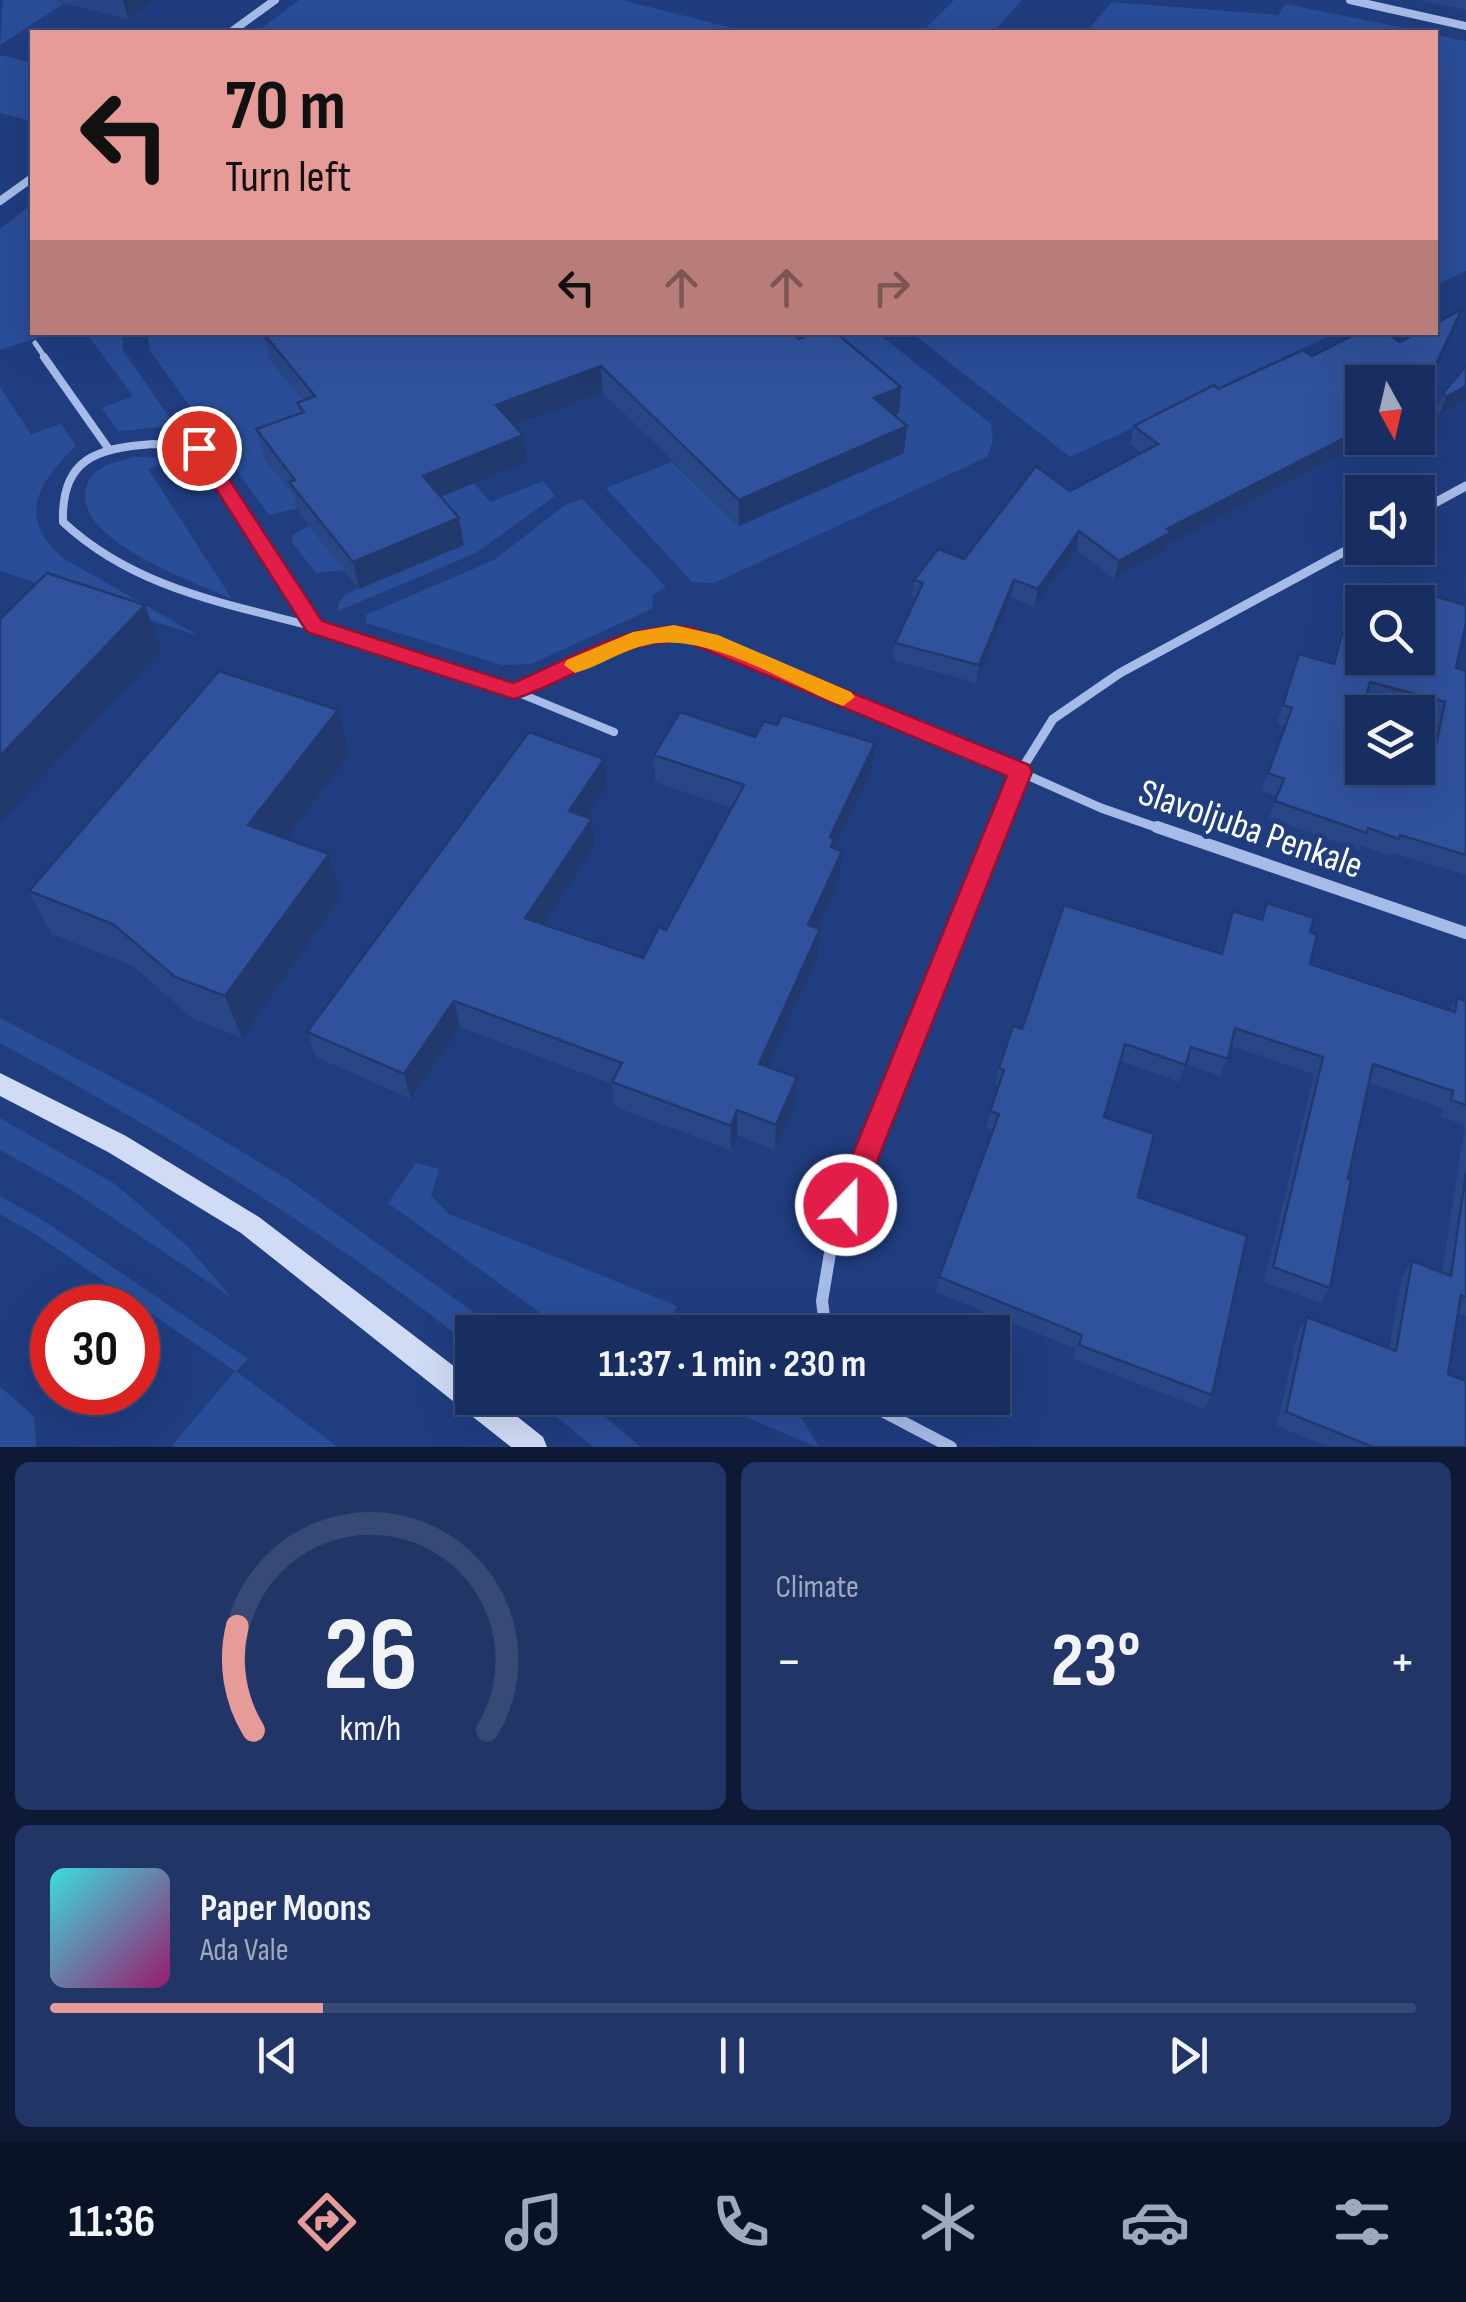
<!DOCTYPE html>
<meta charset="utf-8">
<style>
body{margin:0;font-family:"Sofia Sans Condensed",sans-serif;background:#213666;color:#f1f3f6;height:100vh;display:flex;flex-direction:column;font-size:38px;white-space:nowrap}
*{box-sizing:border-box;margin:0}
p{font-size:32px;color:#9fa8bd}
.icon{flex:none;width:55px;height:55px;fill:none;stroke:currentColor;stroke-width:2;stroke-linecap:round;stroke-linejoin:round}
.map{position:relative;height:1447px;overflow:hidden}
.panel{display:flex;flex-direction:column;gap:15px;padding:15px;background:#0d1935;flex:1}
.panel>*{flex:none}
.top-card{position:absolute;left:30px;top:30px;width:1408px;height:305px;border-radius:0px;box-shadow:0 10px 40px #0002,0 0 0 2px #364a75;background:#e69b98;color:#111;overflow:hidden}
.needle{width:65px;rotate:172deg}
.fabs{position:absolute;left:1345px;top:365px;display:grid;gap:20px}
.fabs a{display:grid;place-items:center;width:90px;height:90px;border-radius:0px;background:#182e60;box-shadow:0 10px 40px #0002,0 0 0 2px #364a75;font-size:50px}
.speed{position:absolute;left:30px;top:1285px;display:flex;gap:20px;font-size:50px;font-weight:700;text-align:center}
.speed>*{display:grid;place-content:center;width:130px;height:130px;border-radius:50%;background:#182e60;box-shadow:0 10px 40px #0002,0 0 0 2px #364a75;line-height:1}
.speed .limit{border:15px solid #d22;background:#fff;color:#111}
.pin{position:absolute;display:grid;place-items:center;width:85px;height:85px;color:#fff;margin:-42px;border:5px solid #fff;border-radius:50%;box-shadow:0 2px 10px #0007}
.me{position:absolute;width:110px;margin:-55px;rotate:22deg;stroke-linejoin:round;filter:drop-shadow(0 0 8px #0008)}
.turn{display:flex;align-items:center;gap:35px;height:210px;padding:0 30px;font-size:45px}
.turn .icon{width:130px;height:130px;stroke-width:2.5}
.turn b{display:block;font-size:70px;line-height:85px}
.lanes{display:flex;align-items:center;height:95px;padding:0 30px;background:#0003;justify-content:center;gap:50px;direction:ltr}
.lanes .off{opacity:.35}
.big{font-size:75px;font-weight:700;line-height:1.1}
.panel .widget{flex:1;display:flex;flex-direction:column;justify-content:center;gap:15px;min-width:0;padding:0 35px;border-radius:15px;background:#213666}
.panel .dial{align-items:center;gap:0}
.dial svg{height:260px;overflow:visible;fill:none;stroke:#364a75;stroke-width:7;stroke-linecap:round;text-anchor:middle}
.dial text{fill:#f1f3f6;stroke:none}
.song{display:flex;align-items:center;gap:30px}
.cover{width:120px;height:120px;border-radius:15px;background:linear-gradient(135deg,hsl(180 70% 55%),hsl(320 70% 35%))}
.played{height:10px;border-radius:5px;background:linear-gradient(90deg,#e69b98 20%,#364a75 20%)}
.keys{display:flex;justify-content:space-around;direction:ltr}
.heat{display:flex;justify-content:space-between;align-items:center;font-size:55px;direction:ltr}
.panel .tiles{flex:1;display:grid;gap:15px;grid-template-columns:1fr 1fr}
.widget:last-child{grid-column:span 2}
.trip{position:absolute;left:455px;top:1315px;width:555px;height:100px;border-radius:0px;background:#182e60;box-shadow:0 10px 40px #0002,0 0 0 2px #364a75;font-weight:700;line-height:100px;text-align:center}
.dock{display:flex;height:160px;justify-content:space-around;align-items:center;background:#0a1226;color:#9fa8bd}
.dock .icon{width:70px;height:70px}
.dock .on{color:#e69b98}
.dock b{font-size:45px;color:#f1f3f6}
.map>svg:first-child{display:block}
.green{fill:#2a4d98}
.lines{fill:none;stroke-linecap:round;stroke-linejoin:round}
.service-far1{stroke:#a6bbe7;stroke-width:5}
.service{stroke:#a6bbe7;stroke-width:8}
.minor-far2{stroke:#a6bbe7;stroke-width:8}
.minor-far1{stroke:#a6bbe7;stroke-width:9}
.minor{stroke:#a6bbe7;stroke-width:12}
.secondary{fill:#d0dbf6;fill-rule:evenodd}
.wall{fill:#294787;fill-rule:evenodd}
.shaded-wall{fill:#22396e}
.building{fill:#30529d;stroke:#22396e;stroke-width:2.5;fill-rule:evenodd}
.route{fill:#e11d48;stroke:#92132f;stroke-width:2.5}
.slow{fill:#f59e0b}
.labels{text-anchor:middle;stroke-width:10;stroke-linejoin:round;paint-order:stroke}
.street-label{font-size:38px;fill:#fff;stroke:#203d80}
</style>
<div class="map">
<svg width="1466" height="1447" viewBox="0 0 1466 1447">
<rect width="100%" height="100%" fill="#203d80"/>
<g class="green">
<path d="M 3,0 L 69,0 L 0,45 Z"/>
<path d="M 299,0 L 622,0 L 748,32 L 256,32 Z"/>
<path d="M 954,0 L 1022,0 L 993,32 L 922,32 Z"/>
<path d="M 1112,2 L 1278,15 L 1286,4 L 1424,32 L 1086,32 Z"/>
<path d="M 1435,35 L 1466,41 L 1466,271 L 1435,286 Z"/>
<path d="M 0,55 L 32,63 L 32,121 L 0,113 Z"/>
<path d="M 32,204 L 32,332 L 52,333 L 0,350 L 0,229 Z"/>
<path d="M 147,332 L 319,333 L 340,369 L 263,456 L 286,486 L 335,467 L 296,509 L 269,515 L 150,351 Z"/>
<path d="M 86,333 L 122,333 L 123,350 L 175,426 L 118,431 L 102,408 L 133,396 Z"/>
<path d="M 684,333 L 878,333 L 991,424 L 993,441 L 987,457 L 714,583 L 692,582 L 606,488 L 672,462 L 739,526 Z"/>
<path d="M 912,333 L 1336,333 L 1070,457 Z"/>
<path d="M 0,387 L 31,434 L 61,424 L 76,446 C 38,482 16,518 63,558 L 199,636 L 0,571 Z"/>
<path d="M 134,457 L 176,458 L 148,469 L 232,599 C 194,582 85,544 85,496 C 86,468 111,463 134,457 Z"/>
<path d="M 466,474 L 490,502 L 543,481 L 555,496 L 476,553 L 338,611 L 339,602 L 346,594 L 463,545 L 420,492 Z"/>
<path d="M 582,499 L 666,587 L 653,595 L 652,609 L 531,664 L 502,665 L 366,623 L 366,615 L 494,560 L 565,505 Z"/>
<path d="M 309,526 L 345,570 L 316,573 L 292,542 L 293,535 Z"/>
<path d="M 0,1018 L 155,1100 L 289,1180 L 501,1332 L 472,1332 L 472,1347 C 325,1230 165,1133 0,1043 Z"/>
<path d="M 0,1118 L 115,1184 L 188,1247 L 232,1298 L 70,1189 L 0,1150 Z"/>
<path d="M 416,1163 L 439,1169 L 431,1196 L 449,1214 L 677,1306 L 665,1332 L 567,1332 L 388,1203 Z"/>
<path d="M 0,1196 L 46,1222 L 248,1359 L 236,1371 L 338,1447 L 171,1447 L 235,1371 L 37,1235 L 0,1214 Z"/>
<path d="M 0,1387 L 34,1416 L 36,1447 L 0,1447 Z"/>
<path d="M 534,1398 L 582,1398 L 641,1447 L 593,1447 Z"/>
<path d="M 701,1398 L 789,1398 L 819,1447 L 817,1447 Z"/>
</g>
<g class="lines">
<path class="service-far1" d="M 35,343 L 46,359"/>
<g class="service">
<path d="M 44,357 L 108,448"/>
<path d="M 153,444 L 199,448 L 315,627 C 224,603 134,588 63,522 C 61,459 96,448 153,444 Z"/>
<path d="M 315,627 L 514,691 L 614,732"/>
<path d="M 514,691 C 572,665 627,632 693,636 L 1020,772"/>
</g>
<g class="minor-far2">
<path d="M 1350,0 L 1466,26"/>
<path d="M 231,32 L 275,0"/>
<path d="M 0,201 L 32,178"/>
</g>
<g class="minor-far1">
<path d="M 1418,512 L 1466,486"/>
<path d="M 1020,772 L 1101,808 L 1164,830"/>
<path d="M 996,830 L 1020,772 L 1053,719 L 1120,673 L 1362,542"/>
</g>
<g class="minor">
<path d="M 1157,827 L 1466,933"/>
<path d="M 826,1332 L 822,1301 L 832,1241 L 997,827"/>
<path d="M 870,1398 L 882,1411 L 951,1447"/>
</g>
<path class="secondary" d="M 0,1073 L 126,1136 L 259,1217 L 472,1380 L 472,1398 L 494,1398 L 543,1437 L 547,1447 L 511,1447 L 241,1233 L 108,1152 L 0,1096 Z"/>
</g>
<g class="wall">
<path d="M 50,0 L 155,0 L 128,19 Z"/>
<path d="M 1420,0 L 1466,0 L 1466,10 Z"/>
<path d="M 1456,327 L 1418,407 L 1418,382 L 1362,438 L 1374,438 L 1168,544 L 1166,550 L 1114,579 L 1076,549 L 1034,607 L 1011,597 L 976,683 L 893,660 L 895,643 L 915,599 L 912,597 L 914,580 L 964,559 L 1070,491 L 1142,453 L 1130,444 L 1134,426 L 1218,389 L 1312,356 L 1400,342 Z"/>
<path d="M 263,333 L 777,335 L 799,339 L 901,387 L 899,413 L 894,415 L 904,453 L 739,526 L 603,393 L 515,426 L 527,462 L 441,497 L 464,545 L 359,589 L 296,509 L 292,494 L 263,456 L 256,429 L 300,413 L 297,403 L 303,401 L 270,360 Z"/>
<path d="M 1466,366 L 1439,415 L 1436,411 L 1443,393 Z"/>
<path d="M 1384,582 L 1466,605 L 1466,623 L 1456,668 L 1466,671 L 1466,875 L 1392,853 L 1391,856 L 1361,846 L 1359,850 L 1269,818 L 1277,796 L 1261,791 L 1285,726 L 1277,723 L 1299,654 L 1332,663 L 1343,621 L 1350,603 L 1362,606 L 1362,658 L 1418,658 L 1418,602 L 1376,602 ZM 1365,700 L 1410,712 L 1418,712 L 1418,715 L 1436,720 L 1424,782 L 1382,768 L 1362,768 L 1362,761 L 1350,756 Z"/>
<path d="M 777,725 L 875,743 L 872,770 L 835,849 L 842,851 L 840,878 L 817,928 L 820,929 L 818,956 L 768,1067 L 797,1077 L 796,1102 L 775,1150 L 737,1135 L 731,1150 L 615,1107 L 612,1084 L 460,1027 L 411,1099 L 316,1057 L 307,1032 L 607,787 L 586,817 L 592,819 L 595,846 L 543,924 L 643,958 L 666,930 L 732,808 L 655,782 L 654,755 L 755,737 Z"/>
<path d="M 349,755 L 286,838 L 329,854 L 341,897 L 242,1038 L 193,1019 L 133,966 L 51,934 L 29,891 Z"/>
<path d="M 1267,903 L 1310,932 L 1310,964 L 1450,1010 L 1457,998 L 1466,1001 L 1466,1316 L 1458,1313 L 1448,1374 L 1466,1447 L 1329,1447 L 1277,1426 L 1298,1332 L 1307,1317 L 1389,1348 L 1402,1277 L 1412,1261 L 1442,1272 L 1465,1125 L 1441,1117 L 1442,1108 L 1369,1083 L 1348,1179 L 1330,1288 L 1321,1303 L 1264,1282 L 1314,1074 L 1231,1046 L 1228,1059 L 1220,1076 L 1186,1064 L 1179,1082 L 1120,1061 L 1104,1117 L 1138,1197 L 1212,1395 L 1204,1409 L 1073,1359 L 1076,1349 L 936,1292 L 939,1277 L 993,1130 L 986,1128 L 999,1087 L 995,1085 L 999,1068 L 1022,1029 L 1220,953 L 1233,911 L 1260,919 Z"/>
</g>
<g class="shaded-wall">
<path d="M 123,0 L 155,0 L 128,19 Z"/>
<path d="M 1462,309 L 1456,327 L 1418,407 L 1418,401 Z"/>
<path d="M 601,366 L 603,393 L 499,431 L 496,405 Z"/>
<path d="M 1466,386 L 1466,400 L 1439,415 L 1446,397 Z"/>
<path d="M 901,387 L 899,413 L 872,425 L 874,398 Z"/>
<path d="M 907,426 L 904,453 L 739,526 L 739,500 Z"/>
<path d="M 1362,429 L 1362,438 L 1374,438 L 1168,544 L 1166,550 L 1114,579 L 1119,561 L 1167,529 Z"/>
<path d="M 523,435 L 527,462 L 428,502 L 423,476 Z"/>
<path d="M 459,518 L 464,545 L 359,589 L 353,562 Z"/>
<path d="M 1079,531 L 1076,549 L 1034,607 L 1038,589 Z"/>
<path d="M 1014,580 L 1011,597 L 976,683 L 979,665 Z"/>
<path d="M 145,605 L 161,650 L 0,823 L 0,756 Z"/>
<path d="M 338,710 L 349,755 L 263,869 L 248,825 Z"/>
<path d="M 875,743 L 872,770 L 833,852 L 832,866 L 830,837 Z"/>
<path d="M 604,759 L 607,787 L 572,838 L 569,811 Z"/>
<path d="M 592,819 L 595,846 L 530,945 L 525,918 Z"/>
<path d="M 842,851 L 840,878 L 806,952 L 808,925 Z"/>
<path d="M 329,854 L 341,897 L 242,1038 L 225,996 Z"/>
<path d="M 820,929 L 818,956 L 758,1089 L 759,1064 Z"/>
<path d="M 454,1001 L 460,1027 L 411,1099 L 404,1074 Z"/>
<path d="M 797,1077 L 796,1102 L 775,1150 L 776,1125 Z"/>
<path d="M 737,1110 L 737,1135 L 731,1150 L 731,1126 Z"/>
</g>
<g class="building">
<path d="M 1462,309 L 1419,400 L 1418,401 L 1418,382 L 1362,382 L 1362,429 L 1167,529 L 1171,532 L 1119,561 L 1079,531 L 1038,589 L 1014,580 L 979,665 L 895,643 L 923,583 L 914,580 L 938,549 L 964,559 L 1036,466 L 1070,491 L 1158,444 L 1134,426 L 1214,385 L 1218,389 L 1303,350 L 1312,356 L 1360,332 L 1385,332 L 1400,342 L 1419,332 L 1435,332 L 1435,324 Z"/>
<path d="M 266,332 L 775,332 L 777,335 L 783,332 L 791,332 L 799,339 L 815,332 L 835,332 L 901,387 L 874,398 L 907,426 L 739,500 L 601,366 L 496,405 L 523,435 L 423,476 L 459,518 L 353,562 L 289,482 L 295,480 L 256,429 L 304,412 L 297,403 L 315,396 L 263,333 Z"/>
<path d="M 1466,366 L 1466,386 L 1446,397 L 1443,393 Z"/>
<path d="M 47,573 L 145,605 L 0,756 L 0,619 Z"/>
<path d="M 1384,582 L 1466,605 L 1466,623 L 1456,668 L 1466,671 L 1466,855 L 1400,835 L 1399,839 L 1368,828 L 1367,833 L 1275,801 L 1284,779 L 1268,773 L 1292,708 L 1283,705 L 1299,654 L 1334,664 L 1350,603 L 1362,606 L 1362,658 L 1418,658 L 1418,602 L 1378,602 ZM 1370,682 L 1445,702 L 1428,783 L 1382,768 L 1362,768 L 1362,761 L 1350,756 Z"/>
<path d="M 219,671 L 338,710 L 248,825 L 329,854 L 225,996 L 175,977 L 113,924 L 29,891 Z"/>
<path d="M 680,712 L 755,737 L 764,721 L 777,725 L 782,715 L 875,743 L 830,837 L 834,839 L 831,847 L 842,851 L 808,925 L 820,929 L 759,1064 L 797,1077 L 776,1125 L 737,1110 L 731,1126 L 612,1082 L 622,1063 L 454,1001 L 404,1074 L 307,1032 L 529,732 L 604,759 L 569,811 L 592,819 L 525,918 L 643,958 L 659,927 L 666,930 L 744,785 L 654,755 Z"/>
<path d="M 1267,903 L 1314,918 L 1310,932 L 1317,935 L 1310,964 L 1455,1012 L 1457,998 L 1466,1001 L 1466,1105 L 1451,1100 L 1453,1091 L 1373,1064 L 1348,1179 L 1351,1180 L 1330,1288 L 1273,1267 L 1323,1057 L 1235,1028 L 1228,1059 L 1191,1047 L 1186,1065 L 1125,1044 L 1104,1117 L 1154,1134 L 1138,1197 L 1247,1236 L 1212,1395 L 1079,1345 L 1082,1335 L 939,1277 L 999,1114 L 990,1111 L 1004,1070 L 999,1068 L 1013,1026 L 1022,1029 L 1064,905 L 1222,954 L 1233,911 L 1262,920 Z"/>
<path d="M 1466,1173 L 1466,1297 L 1461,1295 L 1448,1374 L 1466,1381 L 1466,1447 L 1373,1447 L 1286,1412 L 1307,1317 L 1396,1351 L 1412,1261 L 1451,1276 Z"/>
</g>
<path class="route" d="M 199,442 L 206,444 L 322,621 L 513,683 C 568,660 632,619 693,628 L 1029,765 L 1032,772 L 856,1214 L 846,1218 L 836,1214 L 832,1205 L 1007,776 L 690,643 C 629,633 570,682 514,699 L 307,632 L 190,448 Z"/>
<path class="slow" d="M 674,625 L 718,635 L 851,692 L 855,697 L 843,706 L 835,703 C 784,681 703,631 647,645 C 622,650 600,666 575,673 L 564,665 L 567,660 L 633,632 Z"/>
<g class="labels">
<g class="street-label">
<text transform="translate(1251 828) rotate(19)" y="13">Slavoljuba Penkale</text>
</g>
</g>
</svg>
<div class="fabs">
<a><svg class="needle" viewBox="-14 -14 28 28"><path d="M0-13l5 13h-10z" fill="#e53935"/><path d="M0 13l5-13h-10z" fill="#9fa8bd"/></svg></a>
<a><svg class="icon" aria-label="sound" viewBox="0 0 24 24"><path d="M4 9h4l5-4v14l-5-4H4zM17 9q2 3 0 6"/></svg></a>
<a><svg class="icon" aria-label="search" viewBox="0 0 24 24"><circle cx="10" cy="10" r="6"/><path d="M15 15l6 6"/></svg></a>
<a><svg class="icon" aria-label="layers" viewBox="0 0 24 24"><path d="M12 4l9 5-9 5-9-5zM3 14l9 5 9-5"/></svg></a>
</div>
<div class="speed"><div class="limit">30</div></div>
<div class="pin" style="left:199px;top:448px;background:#d93025"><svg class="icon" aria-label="arrive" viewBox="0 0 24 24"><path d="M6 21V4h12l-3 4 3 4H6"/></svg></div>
<svg class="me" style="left:846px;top:1205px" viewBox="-20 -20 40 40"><circle r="17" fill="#e11d48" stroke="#fff" stroke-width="3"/><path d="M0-11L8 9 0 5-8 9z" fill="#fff"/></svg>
<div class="trip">11:37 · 1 min · 230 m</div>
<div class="top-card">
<div class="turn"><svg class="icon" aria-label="left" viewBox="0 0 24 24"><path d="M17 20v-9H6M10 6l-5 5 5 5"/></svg><div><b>70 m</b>Turn left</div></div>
<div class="lanes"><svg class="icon" aria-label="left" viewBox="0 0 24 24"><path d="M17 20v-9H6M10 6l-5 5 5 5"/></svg><svg class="icon off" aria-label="ahead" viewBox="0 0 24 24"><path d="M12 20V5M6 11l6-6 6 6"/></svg><svg class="icon off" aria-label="ahead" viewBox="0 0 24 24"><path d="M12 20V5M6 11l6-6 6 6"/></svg><svg class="icon off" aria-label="right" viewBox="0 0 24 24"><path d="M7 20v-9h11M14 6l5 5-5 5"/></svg></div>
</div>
</div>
<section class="panel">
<div class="tiles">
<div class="widget dial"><svg viewBox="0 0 100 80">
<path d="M14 69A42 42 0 1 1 86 69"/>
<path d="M14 69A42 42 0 0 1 9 37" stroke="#e69b98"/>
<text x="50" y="56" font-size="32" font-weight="700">26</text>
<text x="50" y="72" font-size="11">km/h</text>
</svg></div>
<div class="widget"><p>Climate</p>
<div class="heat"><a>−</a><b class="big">23°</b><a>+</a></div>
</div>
<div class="widget">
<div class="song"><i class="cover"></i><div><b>Paper Moons</b><p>Ada Vale</p></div></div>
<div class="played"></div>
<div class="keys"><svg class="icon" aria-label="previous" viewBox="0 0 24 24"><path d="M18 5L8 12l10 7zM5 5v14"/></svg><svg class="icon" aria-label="pause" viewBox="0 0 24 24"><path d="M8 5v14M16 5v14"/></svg><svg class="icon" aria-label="next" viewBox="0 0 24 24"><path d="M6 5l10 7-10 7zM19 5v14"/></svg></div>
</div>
</div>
</section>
<nav class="dock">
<b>11:36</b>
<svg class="icon on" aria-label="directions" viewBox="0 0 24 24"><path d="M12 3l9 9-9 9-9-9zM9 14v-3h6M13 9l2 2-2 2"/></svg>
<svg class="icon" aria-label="music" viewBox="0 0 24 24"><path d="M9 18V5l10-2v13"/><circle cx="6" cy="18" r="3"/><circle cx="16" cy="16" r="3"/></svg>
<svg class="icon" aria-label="phone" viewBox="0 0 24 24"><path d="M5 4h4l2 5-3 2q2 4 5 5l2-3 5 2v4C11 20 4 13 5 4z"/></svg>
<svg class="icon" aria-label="climate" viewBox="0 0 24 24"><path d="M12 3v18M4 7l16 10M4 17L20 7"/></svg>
<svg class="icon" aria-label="car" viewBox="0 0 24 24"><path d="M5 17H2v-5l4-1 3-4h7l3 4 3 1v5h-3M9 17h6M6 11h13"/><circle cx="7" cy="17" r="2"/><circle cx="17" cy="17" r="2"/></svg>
<svg class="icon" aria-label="filters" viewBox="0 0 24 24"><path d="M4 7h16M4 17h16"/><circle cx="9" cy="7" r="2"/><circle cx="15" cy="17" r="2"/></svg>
</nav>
